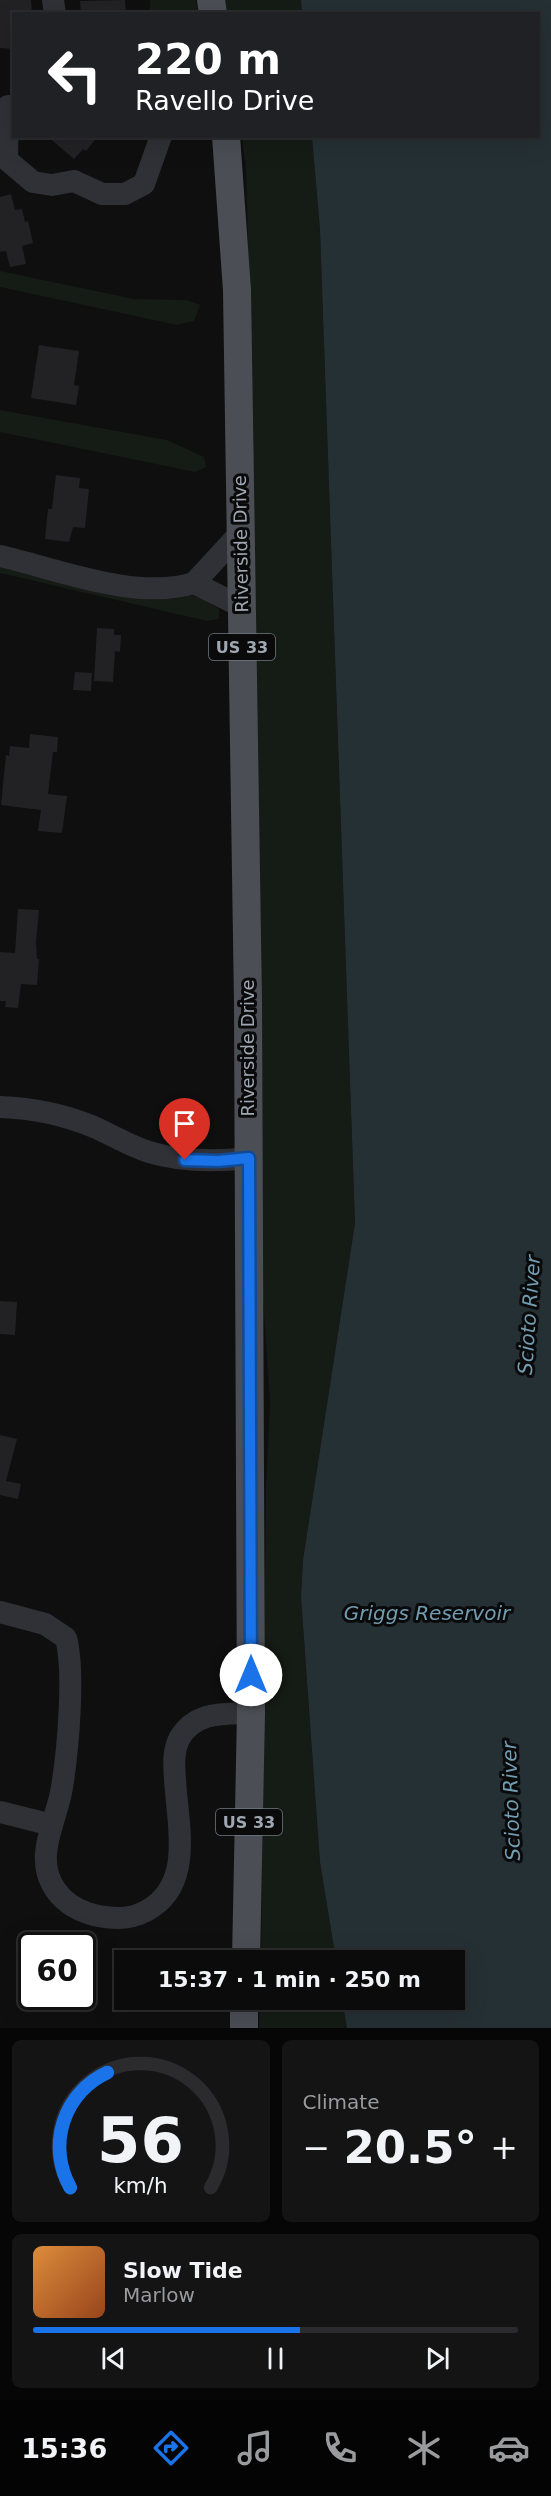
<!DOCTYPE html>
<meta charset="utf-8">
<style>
body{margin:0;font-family:"DejaVu Sans",sans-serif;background:#141415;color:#f1f3f6;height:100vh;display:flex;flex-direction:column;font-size:22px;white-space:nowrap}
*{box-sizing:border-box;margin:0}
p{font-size:20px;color:#9a9b9d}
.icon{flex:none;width:33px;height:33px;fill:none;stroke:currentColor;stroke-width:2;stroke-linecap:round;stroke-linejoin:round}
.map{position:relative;height:2028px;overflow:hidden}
.side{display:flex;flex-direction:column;gap:12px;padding:12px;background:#060607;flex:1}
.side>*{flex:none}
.hud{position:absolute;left:12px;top:12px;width:528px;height:126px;border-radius:0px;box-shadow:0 6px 24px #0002,0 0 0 2px #2b2b2d;background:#202124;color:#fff;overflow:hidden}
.speed{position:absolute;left:18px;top:1932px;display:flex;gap:12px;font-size:30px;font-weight:700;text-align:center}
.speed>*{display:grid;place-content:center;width:78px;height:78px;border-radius:50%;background:#0b0b0c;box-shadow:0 6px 24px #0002,0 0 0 2px #2b2b2d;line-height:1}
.speed .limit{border:3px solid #111;border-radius:9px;background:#fff;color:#111}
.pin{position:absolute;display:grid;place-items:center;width:51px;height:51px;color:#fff;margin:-62px -26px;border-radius:50% 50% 50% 0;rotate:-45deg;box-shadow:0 0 6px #0007}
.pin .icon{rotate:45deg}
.me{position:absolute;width:66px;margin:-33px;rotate:0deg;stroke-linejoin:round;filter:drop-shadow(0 0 4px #0008)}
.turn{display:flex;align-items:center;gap:21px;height:126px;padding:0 24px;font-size:27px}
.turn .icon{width:78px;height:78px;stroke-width:2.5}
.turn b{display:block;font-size:42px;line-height:51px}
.big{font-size:45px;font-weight:700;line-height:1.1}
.side .tile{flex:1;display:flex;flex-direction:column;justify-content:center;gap:9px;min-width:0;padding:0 21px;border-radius:9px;background:#141415}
.side .dial{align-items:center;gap:0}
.dial svg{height:156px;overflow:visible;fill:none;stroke:#2b2b2d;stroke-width:7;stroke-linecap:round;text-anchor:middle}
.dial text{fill:#f1f3f6;stroke:none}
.song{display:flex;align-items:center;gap:18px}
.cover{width:72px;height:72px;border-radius:9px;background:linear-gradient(135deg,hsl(30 70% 55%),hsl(20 70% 35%))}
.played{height:6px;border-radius:3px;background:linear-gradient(90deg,#1a73e8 55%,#2b2b2d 55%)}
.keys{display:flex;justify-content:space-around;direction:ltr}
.heat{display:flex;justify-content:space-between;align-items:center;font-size:33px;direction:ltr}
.side .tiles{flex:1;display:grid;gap:12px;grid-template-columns:1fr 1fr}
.tile:last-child{grid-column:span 2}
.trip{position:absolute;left:114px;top:1950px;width:351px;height:60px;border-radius:0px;background:#0b0b0c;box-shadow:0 6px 24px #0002,0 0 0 2px #2b2b2d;font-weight:700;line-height:60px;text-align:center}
.tabs{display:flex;height:96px;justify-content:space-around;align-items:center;background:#040405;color:#9a9b9d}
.tabs .icon{width:42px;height:42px}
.tabs .selected{color:#1a73e8}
.tabs b{font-size:27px;color:#f1f3f6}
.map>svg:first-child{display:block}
.green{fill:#151b15}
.water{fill:#253034}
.building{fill:#222224}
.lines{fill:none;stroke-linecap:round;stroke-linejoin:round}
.minor{stroke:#303136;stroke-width:22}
.major{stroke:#4b4f55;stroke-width:28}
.route-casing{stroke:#114b97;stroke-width:15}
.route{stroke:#1a73e8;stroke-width:10}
.labels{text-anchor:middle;stroke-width:6;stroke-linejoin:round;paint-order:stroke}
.shield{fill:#0a0a0b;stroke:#727980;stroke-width:1.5}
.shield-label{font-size:16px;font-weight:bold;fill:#9fa8b2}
.street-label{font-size:18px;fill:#9fa8b2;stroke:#0a0a0b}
.water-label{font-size:20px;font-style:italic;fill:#729db1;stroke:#0a0a0b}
</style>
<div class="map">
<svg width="551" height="2028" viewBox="0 0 551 2028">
<rect width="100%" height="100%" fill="#0f0f10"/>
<g class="green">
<path d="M 150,0 L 196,0 L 198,13 L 150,13 Z"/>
<path d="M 224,0 L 301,0 L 302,13 L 226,13 Z"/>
<path d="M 242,137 L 312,137 L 320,230 L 355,1223 L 303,1560 L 301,1597 L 320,1862 L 336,1960 L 261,1960 L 266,1485 L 270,1404 L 263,1297 L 251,349 L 246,170 Z"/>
<path d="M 0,271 L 134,299 L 187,300 L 200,305 L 194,321 L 177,325 L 0,287 Z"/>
<path d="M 0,410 L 167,440 L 204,457 L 206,467 L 195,472 L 0,432 Z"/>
<path d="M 0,549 L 202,598 L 219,609 L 219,619 L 207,621 L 0,573 Z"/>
<path d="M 260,2000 L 342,2000 L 347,2028 L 259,2028 Z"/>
</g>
<path class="water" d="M 301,0 L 551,0 L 551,2028 L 347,2028 L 342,2000 L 454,2000 L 454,1960 L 336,1960 L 320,1862 L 301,1597 L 303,1560 L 355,1223 L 320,230 L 312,137 L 538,136 L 538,14 L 302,13 Z"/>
<g class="building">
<path d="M 0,0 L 31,0 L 32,14 L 14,14 L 14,49 L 0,48 Z"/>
<path d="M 125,0 L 126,14 L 81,14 L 80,1 Z"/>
<path d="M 47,136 L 98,136 L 86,151 L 83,149 L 74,159 Z"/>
<path d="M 11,194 L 15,210 L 22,209 L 25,222 L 28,221 L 33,243 L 22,246 L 26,264 L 10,267 L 6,251 L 0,252 L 0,197 Z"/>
<path d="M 39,345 L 79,351 L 74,385 L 79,386 L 76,405 L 31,398 Z"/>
<path d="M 56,475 L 80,478 L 79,488 L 89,489 L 85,528 L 73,527 L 69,542 L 45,539 L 48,509 L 52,509 Z"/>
<path d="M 97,628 L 114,629 L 114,635 L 121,635 L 120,652 L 115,651 L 113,682 L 94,681 Z"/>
<path d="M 75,672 L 92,673 L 91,691 L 73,690 Z"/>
<path d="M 30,734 L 58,737 L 57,752 L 53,752 L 48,794 L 67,796 L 62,833 L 38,831 L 41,810 L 1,805 L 6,755 L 9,756 L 10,746 L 29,748 Z"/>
<path d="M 18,909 L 39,910 L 36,942 L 37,959 L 39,959 L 37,985 L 21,984 L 18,1008 L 5,1007 L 6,1001 L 0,1001 L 0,952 L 15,953 Z"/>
<path d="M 176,1130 L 190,1131 L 190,1143 L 176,1143 Z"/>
<path d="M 0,1301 L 17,1302 L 15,1335 L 0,1334 Z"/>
<path d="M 0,1435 L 17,1439 L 6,1481 L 21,1484 L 18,1499 L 0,1495 Z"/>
</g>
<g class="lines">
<g class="minor">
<path d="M 53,0 L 55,14"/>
<path d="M 8,106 L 7,160 L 33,182 L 52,185 L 74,181 L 102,194 L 125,194 L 144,184 L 161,136"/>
<path d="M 241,532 L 194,583 L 242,607"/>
<path d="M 0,556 C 58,569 135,601 194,583"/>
<path d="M 0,1107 C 31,1108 65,1115 94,1127 C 112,1135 130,1146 149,1152 C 182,1162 215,1162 249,1158"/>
<path d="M 0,1612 L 45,1624 L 66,1638 C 75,1672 68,1750 62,1787 C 58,1817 35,1853 52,1884 C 61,1901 75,1910 94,1915 C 116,1920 135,1920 154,1906 C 193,1878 177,1820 175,1779 C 174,1765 173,1752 179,1739 C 195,1711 223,1714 251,1713"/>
<path d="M 0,1812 L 52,1825"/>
</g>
<g class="major">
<path d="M 211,0 L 213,14"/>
<path d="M 226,136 L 237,290 L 248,1002 L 251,1713 L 246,1960"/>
<path d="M 244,2028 L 244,2000"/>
</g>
</g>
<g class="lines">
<g class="route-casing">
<path id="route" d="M 185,1160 L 218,1161 L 249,1158 L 251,1675"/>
</g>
<use href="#route" class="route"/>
</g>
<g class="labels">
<g class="shield">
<rect x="209" y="634" width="66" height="26" rx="4.5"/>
<rect x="216" y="1809" width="66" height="26" rx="4.5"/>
</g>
<g class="shield-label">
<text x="242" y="653">US 33</text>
<text x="249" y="1828">US 33</text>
</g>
<g class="street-label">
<text transform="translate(241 544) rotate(-91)" y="6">Riverside Drive</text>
<text transform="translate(248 1048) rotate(-90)" y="6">Riverside Drive</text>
</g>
<g class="water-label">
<text transform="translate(529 1315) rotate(-86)" y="7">Scioto River</text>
<text x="427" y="1620">Griggs Reservoir</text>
<text transform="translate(511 1801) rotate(-92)" y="7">Scioto River</text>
</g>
</g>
</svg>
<div class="speed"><div class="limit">60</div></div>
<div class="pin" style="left:185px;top:1160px;background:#d93025"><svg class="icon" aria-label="arrive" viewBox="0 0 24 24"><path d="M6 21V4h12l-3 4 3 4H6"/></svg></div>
<svg class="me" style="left:251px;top:1675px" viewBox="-20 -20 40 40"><circle r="19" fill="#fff"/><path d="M0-13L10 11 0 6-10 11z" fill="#1a73e8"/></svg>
<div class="trip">15:37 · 1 min · 250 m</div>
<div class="hud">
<div class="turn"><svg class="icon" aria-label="left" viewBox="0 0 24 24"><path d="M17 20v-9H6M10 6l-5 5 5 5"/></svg><div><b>220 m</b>Ravello Drive</div></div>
</div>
</div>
<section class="side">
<div class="tiles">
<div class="tile dial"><svg viewBox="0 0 100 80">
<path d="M14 69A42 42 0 1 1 86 69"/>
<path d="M14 69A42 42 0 0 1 33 10" stroke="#1a73e8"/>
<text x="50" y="56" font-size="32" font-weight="700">56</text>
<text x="50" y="72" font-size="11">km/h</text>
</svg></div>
<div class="tile"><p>Climate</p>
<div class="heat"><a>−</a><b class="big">20.5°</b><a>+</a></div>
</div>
<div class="tile">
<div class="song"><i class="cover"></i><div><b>Slow Tide</b><p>Marlow</p></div></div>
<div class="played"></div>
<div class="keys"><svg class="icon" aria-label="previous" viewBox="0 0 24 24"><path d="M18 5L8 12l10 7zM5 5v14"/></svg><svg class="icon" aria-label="pause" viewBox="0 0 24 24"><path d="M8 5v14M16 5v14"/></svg><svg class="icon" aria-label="next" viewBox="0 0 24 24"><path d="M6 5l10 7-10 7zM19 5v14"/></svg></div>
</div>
</div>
</section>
<nav class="tabs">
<b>15:36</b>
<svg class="icon selected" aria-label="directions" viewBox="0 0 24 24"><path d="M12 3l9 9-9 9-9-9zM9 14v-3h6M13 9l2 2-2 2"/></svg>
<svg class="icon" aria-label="music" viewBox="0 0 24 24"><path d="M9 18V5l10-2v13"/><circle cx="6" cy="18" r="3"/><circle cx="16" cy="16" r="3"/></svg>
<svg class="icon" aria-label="phone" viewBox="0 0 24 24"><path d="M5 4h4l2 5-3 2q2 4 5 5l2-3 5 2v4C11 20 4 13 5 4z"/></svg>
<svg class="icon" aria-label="climate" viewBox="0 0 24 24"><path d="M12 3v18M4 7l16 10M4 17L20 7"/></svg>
<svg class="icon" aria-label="car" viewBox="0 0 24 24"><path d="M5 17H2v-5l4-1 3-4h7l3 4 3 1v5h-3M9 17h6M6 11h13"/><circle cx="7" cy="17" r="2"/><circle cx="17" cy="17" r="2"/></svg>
</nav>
